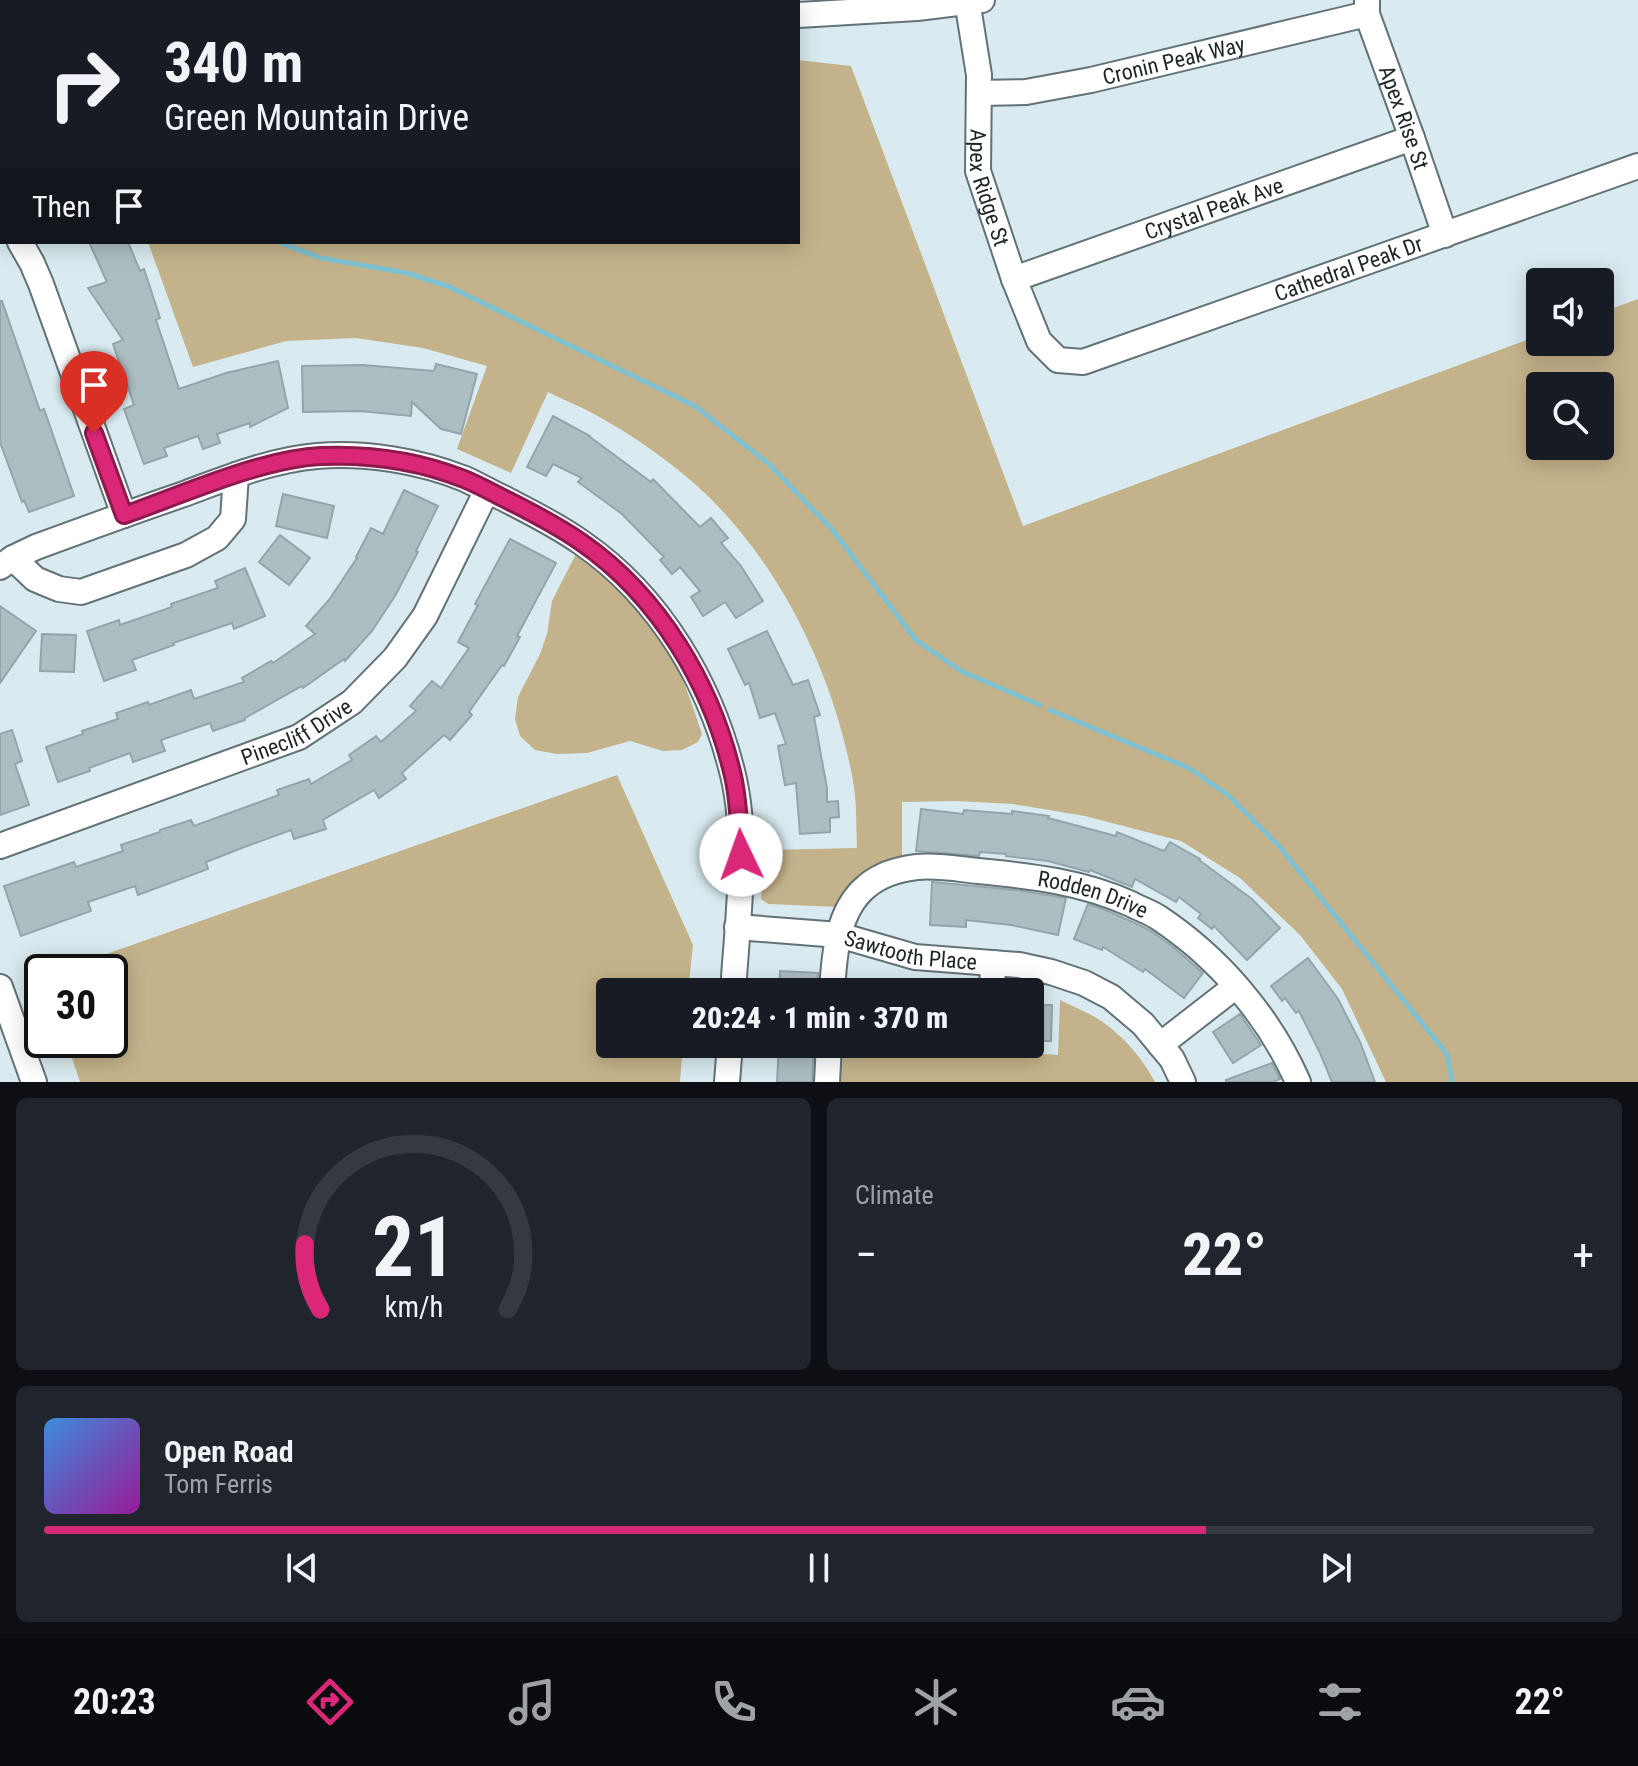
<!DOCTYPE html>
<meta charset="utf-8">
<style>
body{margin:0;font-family:"Roboto Condensed",sans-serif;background:#20242c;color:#f1f3f6;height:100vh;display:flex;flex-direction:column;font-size:30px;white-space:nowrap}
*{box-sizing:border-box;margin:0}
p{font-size:26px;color:#9ea1a6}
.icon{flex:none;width:44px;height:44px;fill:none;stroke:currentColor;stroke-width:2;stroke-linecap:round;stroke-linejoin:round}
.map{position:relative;height:1082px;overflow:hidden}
.drawer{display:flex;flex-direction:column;gap:16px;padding:16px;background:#0d0f14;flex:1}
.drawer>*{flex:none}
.guide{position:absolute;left:0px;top:0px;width:800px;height:244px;box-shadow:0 4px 20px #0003;background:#171b24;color:#f1f3f6;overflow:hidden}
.buttons{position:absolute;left:1526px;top:268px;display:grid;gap:16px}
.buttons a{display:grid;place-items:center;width:88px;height:88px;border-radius:8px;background:#171b24;box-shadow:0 4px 20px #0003;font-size:40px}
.speed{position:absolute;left:24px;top:954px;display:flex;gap:16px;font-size:40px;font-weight:700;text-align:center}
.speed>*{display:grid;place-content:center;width:104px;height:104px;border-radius:50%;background:#171b24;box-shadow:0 4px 20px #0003;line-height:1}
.speed .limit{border:4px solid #111;border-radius:12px;background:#fff;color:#111}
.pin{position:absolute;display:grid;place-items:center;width:68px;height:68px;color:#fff;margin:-82px -34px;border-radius:50% 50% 50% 0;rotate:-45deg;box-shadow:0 0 8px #0007}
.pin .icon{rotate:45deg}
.me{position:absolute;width:88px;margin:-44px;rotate:357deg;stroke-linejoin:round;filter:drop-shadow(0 0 6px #0008)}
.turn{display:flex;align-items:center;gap:28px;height:168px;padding:0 32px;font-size:36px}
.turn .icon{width:104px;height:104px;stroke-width:2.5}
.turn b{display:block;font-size:56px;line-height:68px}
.then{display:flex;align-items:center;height:76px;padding:0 32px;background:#0003;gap:16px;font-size:30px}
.big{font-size:60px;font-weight:800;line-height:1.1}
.drawer .widget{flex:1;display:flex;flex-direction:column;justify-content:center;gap:12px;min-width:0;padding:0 28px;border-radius:12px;background:#20242c}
.drawer .dial{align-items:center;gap:0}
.dial svg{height:208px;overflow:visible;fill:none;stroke:#363941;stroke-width:7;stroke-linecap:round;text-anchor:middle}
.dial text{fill:#f1f3f6;stroke:none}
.song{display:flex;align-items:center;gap:24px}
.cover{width:96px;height:96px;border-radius:12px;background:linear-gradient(135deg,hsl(210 70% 55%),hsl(300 70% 35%))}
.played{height:8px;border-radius:4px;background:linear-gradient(90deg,#db2777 75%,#363941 75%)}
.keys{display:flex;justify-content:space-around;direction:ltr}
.heat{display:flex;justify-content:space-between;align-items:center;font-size:44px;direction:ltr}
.drawer .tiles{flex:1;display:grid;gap:16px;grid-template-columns:1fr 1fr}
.widget:last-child{grid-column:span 2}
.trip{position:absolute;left:596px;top:978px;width:448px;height:80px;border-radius:8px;background:#171b24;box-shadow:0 4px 20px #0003;font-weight:800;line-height:80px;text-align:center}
.menu{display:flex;height:128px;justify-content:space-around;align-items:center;background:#090b0e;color:#9ea1a6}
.menu .icon{width:56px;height:56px}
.menu .selected{color:#db2777}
.menu b{font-size:36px;color:#f1f3f6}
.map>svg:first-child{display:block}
.green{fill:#c4b38a;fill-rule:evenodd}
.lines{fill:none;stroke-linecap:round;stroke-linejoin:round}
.stream{stroke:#7fc0d0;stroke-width:5}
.building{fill:#adbec3;stroke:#93a5a9;stroke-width:2}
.minor-casing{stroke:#627277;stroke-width:28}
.minor{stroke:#fff;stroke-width:24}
.route-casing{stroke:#8e194d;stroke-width:20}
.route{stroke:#db2777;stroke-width:14}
.labels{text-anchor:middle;stroke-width:8;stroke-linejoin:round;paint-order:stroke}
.street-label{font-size:22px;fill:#1e2527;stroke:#fff}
</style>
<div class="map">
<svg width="1638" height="1082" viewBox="0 0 1638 1082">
<rect width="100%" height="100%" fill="#d9ebf0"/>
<g class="green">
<path d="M 0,0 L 424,0 L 433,2 L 2,2 L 2,50 L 0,49 Z"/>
<path d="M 798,60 L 851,66 L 1023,526 L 1540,335 L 1540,342 L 1600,342 L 1600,313 L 1638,299 L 1638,1082 L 1386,1082 L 1342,989 L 1300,935 L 1240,878 L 1181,841 L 1085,816 L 1013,804 L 956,801 L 902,802 L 902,858 L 839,907 L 768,904 L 761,899 L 766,850 L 857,848 C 856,826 857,803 853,781 C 834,677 785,573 710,498 C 684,472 640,440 608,422 C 589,410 568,402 548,392 L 511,473 L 457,449 L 487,366 L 423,348 L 356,338 L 286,341 L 193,367 L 148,242 L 798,242 ZM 1540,386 L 1600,386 L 1600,446 L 1540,446 Z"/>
<path d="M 576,554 C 606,579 637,605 660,637 C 680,666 691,701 702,734 L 698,742 L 682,750 L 663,751 L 630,741 L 587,753 L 557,754 L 535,750 L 520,736 L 515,719 L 518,697 L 540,654 L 547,634 L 552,601 Z"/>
<path d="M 617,775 L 693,945 L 688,992 L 610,992 L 610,1044 L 683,1044 L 680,1082 L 80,1082 L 66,1040 L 110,1040 L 110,972 L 55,972 Z"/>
<path d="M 1060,1000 C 1072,1006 1084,1011 1095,1017 C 1120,1032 1142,1057 1155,1082 L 835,1082 L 837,1044 L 907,1044 L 1058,1055 Z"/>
</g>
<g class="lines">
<g class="stream">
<path d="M 88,0 L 90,2"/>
<path d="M 278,242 L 321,258 L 407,273 L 450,287 L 695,406 L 768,463 L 831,528 L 916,640 L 961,671 L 1040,705"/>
<path d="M 1050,710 L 1189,768 L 1228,795 L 1279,846 L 1447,1054 L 1452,1082"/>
</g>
</g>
<g class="building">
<path d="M 89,242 L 128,242 L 140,271 L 144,269 L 160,318 L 156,320 L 179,389 L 226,373 L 278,361 L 288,408 L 250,427 L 250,423 L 217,434 L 220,443 L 203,449 L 198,436 L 164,448 L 167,456 L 144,464 L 124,409 L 134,405 L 113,344 L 123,340 L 88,288 L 107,282 Z"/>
<path d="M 0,301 L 2,301 L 40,411 L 44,409 L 74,496 L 29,512 L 24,500 L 22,502 L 0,442 Z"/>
<path d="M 436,364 L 477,374 L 461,434 L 441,429 L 412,402 L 411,416 L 360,411 L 303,412 L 302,366 L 363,365 L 434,371 Z"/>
<path d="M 553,416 L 590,436 L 590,437 L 651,482 L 653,479 L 700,527 L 711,518 L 728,538 L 721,543 L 741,566 L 763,601 L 736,618 L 725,602 L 703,616 L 691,597 L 700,591 L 680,567 L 672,574 L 660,560 L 664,557 L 622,514 L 578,482 L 582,478 L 553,464 L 546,476 L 527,467 Z"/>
<path d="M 404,490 L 438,506 L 416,551 L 418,552 L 395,596 L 372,631 L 345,661 L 344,659 L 303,688 L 302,686 L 245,718 L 245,720 L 213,731 L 210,723 L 161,740 L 165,751 L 133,762 L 130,753 L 89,768 L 90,771 L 58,782 L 46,747 L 83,734 L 82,731 L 118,719 L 116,713 L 148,702 L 149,705 L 191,690 L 194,699 L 244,682 L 242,678 L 271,661 L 273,663 L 315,634 L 306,626 L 329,600 L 357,558 L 356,557 L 371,528 L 383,534 Z"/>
<path d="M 283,494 L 334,506 L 327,538 L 276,526 Z"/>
<path d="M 280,535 L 310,558 L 289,585 L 259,562 Z"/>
<path d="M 510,539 L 556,563 L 517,636 L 520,637 L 504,666 L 502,665 L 469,712 L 472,715 L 450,740 L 444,735 L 402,773 L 406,779 L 379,798 L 374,790 L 323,820 L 326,829 L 294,839 L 291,830 L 247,846 L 206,862 L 208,869 L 138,895 L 135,886 L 88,902 L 91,911 L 21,936 L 4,886 L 74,862 L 76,867 L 123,851 L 121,845 L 160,832 L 160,830 L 191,820 L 194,826 L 279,795 L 277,790 L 309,779 L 311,784 L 352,760 L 349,755 L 376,736 L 381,742 L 416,711 L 410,706 L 432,681 L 441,688 L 469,648 L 458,642 L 478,605 L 475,604 Z"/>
<path d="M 245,568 L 265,616 L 234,629 L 232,623 L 173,643 L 174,645 L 132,660 L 136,670 L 104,681 L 87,631 L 119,620 L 120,625 L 172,607 L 171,604 L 218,588 L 215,581 Z"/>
<path d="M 0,606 L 36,631 L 0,683 Z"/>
<path d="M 767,631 L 793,685 L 808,680 L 820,715 L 814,717 L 827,788 L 827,802 L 838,801 L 839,817 L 830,818 L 830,832 L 800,834 L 796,783 L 785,785 L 778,746 L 786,744 L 775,713 L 760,718 L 749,683 L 745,685 L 728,649 Z"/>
<path d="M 42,634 L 76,635 L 74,672 L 40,671 Z"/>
<path d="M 12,730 L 22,761 L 15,764 L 29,805 L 0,815 L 0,734 Z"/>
<path d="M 921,809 L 963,814 L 964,810 L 1012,814 L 1012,811 L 1049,816 L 1048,818 L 1116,836 L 1117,832 L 1164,851 L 1170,842 L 1200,859 L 1199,860 L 1252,899 L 1280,928 L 1247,960 L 1214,926 L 1212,929 L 1198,918 L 1201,914 L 1179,897 L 1176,902 L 1135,879 L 1132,887 L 1090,870 L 1089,872 L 1048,861 L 1006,856 L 1006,854 L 980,852 L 979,856 L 916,851 Z"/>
<path d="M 932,882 L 1016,890 L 1066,898 L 1058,935 L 1011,925 L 966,920 L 966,927 L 930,925 Z"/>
<path d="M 1088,904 L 1108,911 L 1148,929 L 1172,946 L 1203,973 L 1184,998 L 1145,969 L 1143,972 L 1103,947 L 1102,950 L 1074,939 Z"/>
<path d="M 1308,958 L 1338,999 L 1360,1042 L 1375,1082 L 1332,1082 L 1320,1053 L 1299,1011 L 1296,1013 L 1285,998 L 1282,1001 L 1271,986 Z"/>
<path d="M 780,971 L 818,973 L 817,992 L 779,992 Z"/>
<path d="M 1030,1005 L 1052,1005 L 1051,1041 L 1030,1041 Z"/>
<path d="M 1240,1014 L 1261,1045 L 1233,1063 L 1213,1032 Z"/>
<path d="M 779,1044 L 814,1044 L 812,1082 L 777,1082 Z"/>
<path d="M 1272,1063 L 1280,1079 L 1273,1082 L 1226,1082 L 1226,1080 Z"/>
</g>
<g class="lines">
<g class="minor-casing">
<g id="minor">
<path d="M 538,0 L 554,2"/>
<path id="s1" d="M 967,0 L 979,75 L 978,171 L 1014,279 L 1039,341 L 1058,360 L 1083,362 L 1638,166"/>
<path id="s2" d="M 1367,0 L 1367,14 L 1412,138 L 1445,235"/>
<path d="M 718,2 L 718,0"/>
<path d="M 798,15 L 917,8 L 982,0"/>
<path id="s3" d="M 979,93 L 1026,92 L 1091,80 L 1367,14"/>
<path d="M 0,208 L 2,211"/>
<path d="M 20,242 L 32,263 L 41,284 L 124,515"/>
<path id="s4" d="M 1014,279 L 1412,138"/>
<path d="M 13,558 L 35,579 L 59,589 L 81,592 L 186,555 L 217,538 L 233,519 L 236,475"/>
<path d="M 0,567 L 13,558 L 36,547 C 85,529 134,511 184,494 C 227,478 271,460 317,456 C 366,452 420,461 465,479 C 478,485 490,492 503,498 C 530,512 557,525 582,543 C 660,597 711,684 733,775 C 749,842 737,924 733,992"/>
<path id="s5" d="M 0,846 L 299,737 L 352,702 L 395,658 L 425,616 L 487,490"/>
<path id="s6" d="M 737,927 L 839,935 L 915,957 L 1019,965 L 1051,972 L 1084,983 L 1111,997 L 1143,1024 L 1172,1059 L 1183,1082"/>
<path d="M 0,987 L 34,1082"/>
<path id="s7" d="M 832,992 C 834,956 837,910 867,886 C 880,875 900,869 917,867 C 937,865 959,869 978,871 C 1031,876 1083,882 1131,904 C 1140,909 1150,912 1159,918 C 1219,958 1269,1016 1298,1082"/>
<path d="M 992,992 L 993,963"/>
<path d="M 1160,1045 L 1236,986"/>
<path d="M 727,1082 L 730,1044"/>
<path d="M 827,1082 L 829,1044"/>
</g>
</g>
<use href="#minor" class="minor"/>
</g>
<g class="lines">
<g class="route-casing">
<path id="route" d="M 94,433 L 124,515 C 182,495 260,459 321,456 C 369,454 419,461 464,479 C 479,485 493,493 507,500 C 533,513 558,526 581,542 C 659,596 712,685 733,776 C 739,802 739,829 741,855"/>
</g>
<use href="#route" class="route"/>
</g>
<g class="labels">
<g class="street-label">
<text dy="8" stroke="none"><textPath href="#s3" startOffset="198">Cronin Peak Way</textPath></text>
<text dy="8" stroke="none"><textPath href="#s2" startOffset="124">Apex Rise St</textPath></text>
<text dy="8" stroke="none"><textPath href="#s1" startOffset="190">Apex Ridge St</textPath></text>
<text dy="8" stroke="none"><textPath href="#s4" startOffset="212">Crystal Peak Ave</textPath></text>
<text dy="8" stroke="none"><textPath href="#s1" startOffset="686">Cathedral Peak Dr</textPath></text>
<text dy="8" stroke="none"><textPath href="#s5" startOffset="318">Pinecliff Drive</textPath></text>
<text dy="8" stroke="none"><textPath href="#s7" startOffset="348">Rodden Drive</textPath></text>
<text dy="8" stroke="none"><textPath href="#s6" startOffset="176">Sawtooth Place</textPath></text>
</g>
</g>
</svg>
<div class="buttons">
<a><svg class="icon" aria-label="sound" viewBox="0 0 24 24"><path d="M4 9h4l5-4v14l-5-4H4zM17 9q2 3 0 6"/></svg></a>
<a><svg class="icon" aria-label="search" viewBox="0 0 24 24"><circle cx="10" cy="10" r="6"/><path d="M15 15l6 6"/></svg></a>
</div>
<div class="speed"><div class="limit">30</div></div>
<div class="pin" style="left:94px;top:433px;background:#d93025"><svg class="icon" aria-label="arrive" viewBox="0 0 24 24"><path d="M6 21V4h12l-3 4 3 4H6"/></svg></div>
<svg class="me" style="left:741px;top:855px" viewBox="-20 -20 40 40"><circle r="19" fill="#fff"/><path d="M0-13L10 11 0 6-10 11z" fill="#db2777"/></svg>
<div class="trip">20:24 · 1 min · 370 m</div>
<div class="guide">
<div class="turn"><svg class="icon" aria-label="right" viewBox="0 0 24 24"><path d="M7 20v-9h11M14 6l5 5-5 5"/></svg><div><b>340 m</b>Green Mountain Drive</div></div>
<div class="then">Then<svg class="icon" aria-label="arrive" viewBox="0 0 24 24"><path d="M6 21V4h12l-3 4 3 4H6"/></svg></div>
</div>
</div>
<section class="drawer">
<div class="tiles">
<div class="widget dial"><svg viewBox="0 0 100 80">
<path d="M14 69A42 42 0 1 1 86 69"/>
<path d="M14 69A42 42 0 0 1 8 44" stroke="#db2777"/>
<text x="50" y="56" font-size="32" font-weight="700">21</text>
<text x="50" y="72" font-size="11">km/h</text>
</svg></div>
<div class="widget"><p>Climate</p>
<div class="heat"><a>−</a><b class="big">22°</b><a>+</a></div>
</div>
<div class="widget">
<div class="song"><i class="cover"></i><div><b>Open Road</b><p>Tom Ferris</p></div></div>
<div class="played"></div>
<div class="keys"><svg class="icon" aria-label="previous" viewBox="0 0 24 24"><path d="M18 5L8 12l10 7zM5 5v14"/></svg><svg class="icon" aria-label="pause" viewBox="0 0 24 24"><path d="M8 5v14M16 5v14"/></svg><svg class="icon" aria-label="next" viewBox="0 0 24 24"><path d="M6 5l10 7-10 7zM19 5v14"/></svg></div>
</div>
</div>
</section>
<nav class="menu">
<b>20:23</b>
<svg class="icon selected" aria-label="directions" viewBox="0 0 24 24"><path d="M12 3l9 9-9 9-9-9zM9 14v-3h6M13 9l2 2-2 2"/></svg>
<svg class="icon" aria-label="music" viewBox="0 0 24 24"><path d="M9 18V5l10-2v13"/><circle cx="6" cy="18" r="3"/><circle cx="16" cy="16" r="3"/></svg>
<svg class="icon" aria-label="phone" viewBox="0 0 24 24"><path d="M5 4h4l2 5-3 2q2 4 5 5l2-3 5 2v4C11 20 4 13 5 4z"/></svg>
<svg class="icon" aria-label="climate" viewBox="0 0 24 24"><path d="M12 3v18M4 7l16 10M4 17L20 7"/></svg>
<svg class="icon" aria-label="car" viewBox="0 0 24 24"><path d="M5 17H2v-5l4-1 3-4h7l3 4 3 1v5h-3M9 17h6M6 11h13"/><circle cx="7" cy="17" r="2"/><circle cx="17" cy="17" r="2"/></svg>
<svg class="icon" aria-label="filters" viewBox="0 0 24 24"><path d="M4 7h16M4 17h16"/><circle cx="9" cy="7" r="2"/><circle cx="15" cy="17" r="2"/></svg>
<b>22°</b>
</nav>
